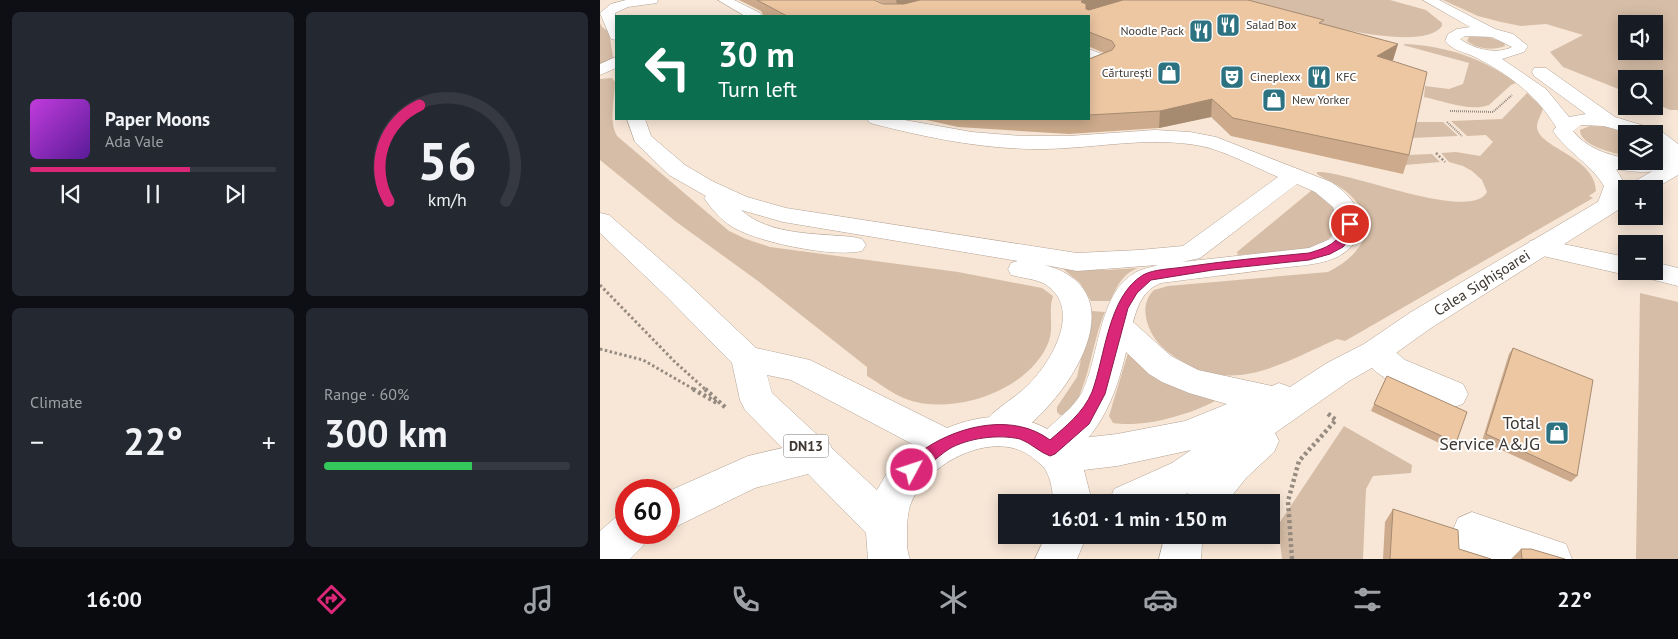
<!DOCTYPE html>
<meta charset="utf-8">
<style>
body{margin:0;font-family:"PT Sans",sans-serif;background:#242831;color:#f1f3f6;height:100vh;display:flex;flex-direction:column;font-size:19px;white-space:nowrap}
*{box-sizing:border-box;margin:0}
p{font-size:16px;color:#9ea1a6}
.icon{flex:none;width:28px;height:28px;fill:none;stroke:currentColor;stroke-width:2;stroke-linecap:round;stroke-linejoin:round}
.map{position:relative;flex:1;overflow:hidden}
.sheet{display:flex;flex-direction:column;gap:12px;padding:12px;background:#0d0f14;width:600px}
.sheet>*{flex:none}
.guide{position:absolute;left:15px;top:15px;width:475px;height:105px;border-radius:0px;box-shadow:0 2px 12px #0003;background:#0b6e4f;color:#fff;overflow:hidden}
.tools{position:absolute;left:1018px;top:15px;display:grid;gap:10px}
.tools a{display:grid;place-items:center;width:45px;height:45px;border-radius:0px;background:#171b24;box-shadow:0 2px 12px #0003;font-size:25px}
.speed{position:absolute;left:15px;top:479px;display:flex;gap:10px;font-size:25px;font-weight:700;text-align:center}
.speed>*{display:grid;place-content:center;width:65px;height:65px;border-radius:50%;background:#171b24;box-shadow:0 2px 12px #0003;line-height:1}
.speed .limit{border:8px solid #d22;background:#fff;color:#111}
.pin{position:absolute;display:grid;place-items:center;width:42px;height:42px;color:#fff;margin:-21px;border:2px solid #fff;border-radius:50%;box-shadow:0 1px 5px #0007}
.me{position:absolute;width:55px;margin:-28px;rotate:50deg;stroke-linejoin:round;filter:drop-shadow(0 0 4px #0008)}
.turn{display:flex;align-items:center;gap:18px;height:105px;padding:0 20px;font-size:22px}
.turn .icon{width:65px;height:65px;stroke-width:2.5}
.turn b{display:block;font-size:35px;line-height:42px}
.big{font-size:38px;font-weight:800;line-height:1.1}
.sheet .widget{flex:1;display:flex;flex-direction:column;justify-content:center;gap:8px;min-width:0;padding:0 18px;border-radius:8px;background:#242831}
.sheet .dial{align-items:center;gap:0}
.dial svg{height:130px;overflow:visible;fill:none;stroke:#363941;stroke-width:7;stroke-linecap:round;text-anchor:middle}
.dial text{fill:#f1f3f6;stroke:none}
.song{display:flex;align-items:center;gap:15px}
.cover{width:60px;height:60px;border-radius:8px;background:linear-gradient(135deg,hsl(290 70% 55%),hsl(270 70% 35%))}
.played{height:5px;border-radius:2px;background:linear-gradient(90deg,#db2777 65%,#363941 65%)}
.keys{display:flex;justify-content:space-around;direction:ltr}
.heat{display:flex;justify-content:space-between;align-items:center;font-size:28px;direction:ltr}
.charge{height:8px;border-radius:4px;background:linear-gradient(90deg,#34c759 60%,#363941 0)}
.sheet .tiles{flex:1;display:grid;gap:12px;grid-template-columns:repeat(2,1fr)}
.trip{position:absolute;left:398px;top:494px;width:282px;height:50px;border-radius:0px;background:#171b24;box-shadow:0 2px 12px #0003;font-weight:800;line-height:50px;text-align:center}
.dock{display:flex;height:80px;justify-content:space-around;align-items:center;background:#090b0e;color:#9ea1a6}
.dock .icon{width:35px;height:35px}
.dock .selected{color:#db2777}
.dock b{font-size:22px;color:#f1f3f6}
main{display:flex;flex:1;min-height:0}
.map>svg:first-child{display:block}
.green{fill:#d6bda7;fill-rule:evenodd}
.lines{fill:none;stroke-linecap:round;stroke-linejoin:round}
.minor-casing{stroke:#b3a395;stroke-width:1}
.major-casing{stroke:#b3a395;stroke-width:1}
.path-far3{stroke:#968b80;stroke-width:2;stroke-dasharray:1 1;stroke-linecap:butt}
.path-far2{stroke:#968b80;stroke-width:2.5;stroke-dasharray:2 2;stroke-linecap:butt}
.path-far1{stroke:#968b80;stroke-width:3;stroke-dasharray:2.5 2.5;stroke-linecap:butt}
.path{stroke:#968b80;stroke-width:4.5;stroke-dasharray:3 3;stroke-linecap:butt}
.minor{fill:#fff;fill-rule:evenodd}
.major{fill:#fff;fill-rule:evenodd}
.wall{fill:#ccaa8b}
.shaded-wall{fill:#a68b71}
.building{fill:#edc6a2;stroke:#a68b71}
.route{fill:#db2777;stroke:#8e194d}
.labels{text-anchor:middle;stroke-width:4;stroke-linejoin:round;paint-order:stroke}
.far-poi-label{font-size:12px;fill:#3e3731;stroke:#fff;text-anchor:start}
.shield{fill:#fff;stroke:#78736f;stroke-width:1}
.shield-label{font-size:14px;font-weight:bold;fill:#3e3731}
.street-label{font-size:15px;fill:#3e3731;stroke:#fff}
.near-poi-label{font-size:18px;fill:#3e3731;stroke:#fff;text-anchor:end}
</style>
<main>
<section class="sheet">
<div class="tiles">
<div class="widget">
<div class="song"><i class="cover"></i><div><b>Paper Moons</b><p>Ada Vale</p></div></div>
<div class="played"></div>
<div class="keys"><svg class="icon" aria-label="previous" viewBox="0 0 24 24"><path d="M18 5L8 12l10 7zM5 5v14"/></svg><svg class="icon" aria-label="pause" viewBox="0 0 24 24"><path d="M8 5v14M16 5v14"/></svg><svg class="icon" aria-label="next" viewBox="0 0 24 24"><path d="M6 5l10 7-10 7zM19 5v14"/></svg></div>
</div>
<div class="widget dial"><svg viewBox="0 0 100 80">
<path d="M14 69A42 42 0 1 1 86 69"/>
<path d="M14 69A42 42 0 0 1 33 10" stroke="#db2777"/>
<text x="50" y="56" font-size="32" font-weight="700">56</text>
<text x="50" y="72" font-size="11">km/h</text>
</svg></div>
<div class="widget"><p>Climate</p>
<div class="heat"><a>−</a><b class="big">22°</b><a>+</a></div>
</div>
<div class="widget"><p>Range · 60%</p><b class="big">300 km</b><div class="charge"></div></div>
</div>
</section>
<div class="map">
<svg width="1078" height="559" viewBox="0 0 1078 559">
<rect width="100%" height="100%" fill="#f8e7d7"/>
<g class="green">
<path d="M 630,0 L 790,0 L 826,10 L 842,23 L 842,26 C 819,59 665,9 630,0 Z"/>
<path d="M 843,0 L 1078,0 L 1078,110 L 1070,110 L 1054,103 L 1054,79 L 1026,79 L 1026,92 L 963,67 L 950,52 L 983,35 L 946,24 L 921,26 L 901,22 L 878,16 ZM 1026,24 L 1054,24 L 1054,51 L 1026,51 Z"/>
<path d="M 0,23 L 2,27 L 9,32 L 13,57 L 0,65 Z"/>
<path d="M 884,36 L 904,42 L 905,46 C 893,51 877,49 867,41 L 869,37 Z"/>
<path d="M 805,44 C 847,46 883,58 916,83 L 911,85 L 889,105 C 870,112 843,101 824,97 L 825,86 L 849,89 L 863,84 L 869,63 L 803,45 Z"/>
<path d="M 12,78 L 15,82 C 15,99 8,120 17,136 L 129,231 L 146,239 L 170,247 L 358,272 L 442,288 L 453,296 C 448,311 454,326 449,341 C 431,390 353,417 306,399 C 292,394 279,383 267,376 L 267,367 L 158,281 L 75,221 L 0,160 L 0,79 Z"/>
<path d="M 927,93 L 943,108 C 942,114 937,120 937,127 C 938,148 995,156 996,191 L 989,196 L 993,198 L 745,341 L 737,339 C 684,362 634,396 578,359 C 568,353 556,343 551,332 C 544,318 542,302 554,290 L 568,286 L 728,272 C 762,255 783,225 749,194 C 739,185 728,181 717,174 L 717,172 C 748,170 870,223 887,192 L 882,180 L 872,171 L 863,166 L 849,162 L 841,153 L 856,152 L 880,156 L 893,142 L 886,135 L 867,136 L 851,121 L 902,119 Z"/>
<path d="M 815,122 L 843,122 L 858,136 L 811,138 Z"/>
<path d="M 990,126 L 1013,127 L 1034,134 L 1026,134 L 1026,156 C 1014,153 980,146 980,130 Z"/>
<path d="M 832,154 L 840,162 L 805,165 L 807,155 Z"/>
<path d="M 712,190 C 723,196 739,208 737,222 C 736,232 729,241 719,245 C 703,252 658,253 638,255 L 637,252 Z"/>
<path d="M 462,268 L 506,270 L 538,268 C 522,274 517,287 510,301 L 491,301 L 480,283 Z"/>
<path d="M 1040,293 L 1078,302 L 1078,559 L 1036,559 Z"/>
<path d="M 492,311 L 505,312 C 491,343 490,388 467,415 L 460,415 L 457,412 L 457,407 L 477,377 Z"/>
<path d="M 528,353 L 615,401 C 589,415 543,428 513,423 L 509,416 Z"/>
<path d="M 744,426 L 812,465 L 811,473 L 773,476 L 766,489 L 763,559 L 682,559 L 678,525 Z"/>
</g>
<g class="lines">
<g class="minor-casing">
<g id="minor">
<path d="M 26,0 L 58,0 L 57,3 L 28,7 L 15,13 L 16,40 L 11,39 L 0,13 L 11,4 Z"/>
<path d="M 118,0 L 134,0 L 160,13 L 162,16 L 145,16 Z"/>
<path d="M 823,0 L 839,0 L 895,29 L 913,34 L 928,46 L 924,52 L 902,59 L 946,89 L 969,117 L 986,114 L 934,76 L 932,72 L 934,68 L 946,68 L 1015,117 L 1061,131 L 1078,144 L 1078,165 C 1058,174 1037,173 1016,169 L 1026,186 L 1017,210 L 1009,212 L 1001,210 L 997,205 L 1004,186 C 991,164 967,152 953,131 L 956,127 C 937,95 908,74 875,57 C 865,52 853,51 845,41 L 848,34 L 857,29 L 870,27 ZM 865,36 L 892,37 L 912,47 C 896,55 874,49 860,39 ZM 981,125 L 1004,126 L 1032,134 L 1054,134 L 1054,144 L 1061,150 L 1063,156 L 1054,159 L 1054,161 L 1026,161 L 1026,158 C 1007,155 985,147 973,131 Z"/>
<path d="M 489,49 L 512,58 L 514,61 L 512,64 L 489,74 L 489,63 L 493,61 L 489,60 Z"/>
<path d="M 16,57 L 16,68 L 0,75 L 0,64 Z"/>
<path d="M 27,119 L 45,119 L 51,136 L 85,165 L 112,181 L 147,197 L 186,208 L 477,253 L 539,250 L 583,246 L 678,177 C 657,168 623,150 601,146 C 550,136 497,148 446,149 C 386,150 328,138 270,123 L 267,119 L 299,119 L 372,132 L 421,136 L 469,136 L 555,130 L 590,132 L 616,137 L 731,182 C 747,193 755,201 761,220 C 766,235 749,252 735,258 C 716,266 692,266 671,269 C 635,274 598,278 561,283 C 543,290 538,305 533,322 L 571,356 L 598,370 L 686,389 L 691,399 L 686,409 L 674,413 L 630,405 L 589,393 L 562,382 L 549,374 L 526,352 C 516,397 496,448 450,465 L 437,460 L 432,449 C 443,426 470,415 482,392 C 499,360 498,295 533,274 C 540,269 549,268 558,265 L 477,271 L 445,265 C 535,290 475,386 430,424 C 421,432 411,443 399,446 C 394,446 389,443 384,442 L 379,431 C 389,410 413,401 429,384 C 452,361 483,308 445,284 C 436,279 422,278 411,275 L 408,269 L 411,263 L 418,261 L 183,222 L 141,210 C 170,236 217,233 253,237 L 262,239 L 266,245 L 262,251 C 234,258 155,242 131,226 C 121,220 111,208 104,198 L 106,196 L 69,175 L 35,142 ZM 697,184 L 715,192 L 733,207 L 738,224 L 735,233 L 730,239 L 709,248 L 582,262 L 600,258 Z"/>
<path d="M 939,239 L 1026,257 L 1026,271 L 1036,271 L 1026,275 L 930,253 L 926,247 L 930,241 Z"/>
<path d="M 1054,262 L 1078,268 L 1078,286 L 1042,277 L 1039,271 L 1054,271 Z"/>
<path d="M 775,340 L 786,344 L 805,360 L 863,384 L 868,394 L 863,404 L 851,408 C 821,397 775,381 759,352 L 764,344 Z"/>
<path d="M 217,440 L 230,444 L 235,456 L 230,468 L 155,488 L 69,530 L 69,491 L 148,456 Z"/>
<path d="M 872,512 L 966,544 L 972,559 L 851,559 L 852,532 L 858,518 Z"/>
<path d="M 26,513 L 26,532 L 49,532 L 43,546 L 30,559 L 0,559 L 0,531 L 15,518 Z"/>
</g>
</g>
<g class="major-casing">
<g id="major">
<path d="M 1078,160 L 1078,175 L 1054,189 L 1026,189 L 1026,205 L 831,328 L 786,360 L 749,381 L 675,433 L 679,441 L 674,452 L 646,478 L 627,502 L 584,502 L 588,493 L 567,502 L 509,502 L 514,489 L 572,463 L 591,450 L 517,466 L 484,470 L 492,502 L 454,502 C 452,493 452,482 447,473 C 445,467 439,463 434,459 C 397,426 324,463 310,506 C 307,516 307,527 307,537 C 307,544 307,552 310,559 L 268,559 L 266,533 L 145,410 L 140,400 L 132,363 L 66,296 L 0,233 L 0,213 L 9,215 L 86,282 L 156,348 L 210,360 L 347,428 C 388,411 429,412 464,440 L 517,434 L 585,421 L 679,383 L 690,387 L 727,363 L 764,344 L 811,312 L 1018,190 L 1027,188 L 1030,184 L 1070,161 ZM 167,375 L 191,380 L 314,445 L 291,466 L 277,490 L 172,393 Z"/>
<path d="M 446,535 L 487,535 L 477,559 L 435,559 Z"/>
<path d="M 565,535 L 606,535 L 602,544 L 601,559 L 559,559 Z"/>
</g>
</g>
<g class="path-far3">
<path d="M 850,111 L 893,112 L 912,95"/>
<path d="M 847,122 L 862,136"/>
</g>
<path class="path-far2" d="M 836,153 L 845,162"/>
<g class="path-far1">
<path d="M 0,285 L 75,362 L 106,390"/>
<path d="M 0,349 L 43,360 L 95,390"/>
</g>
<g class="path">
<path d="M 93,389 L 119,404"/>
<path d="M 105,389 L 126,408"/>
<path d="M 692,559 L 688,501 L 699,461 L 736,420 L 727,413"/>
</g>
<use href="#minor" class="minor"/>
<use href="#major" class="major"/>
</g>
<g class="wall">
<path d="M 139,0 L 274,0 L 285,4 L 276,0 L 648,0 L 724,24 L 798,44 L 793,60 L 792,61 L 809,155 L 803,174 L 631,136 L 611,117 L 559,128 L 469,134 L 358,127 L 322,119 L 489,119 L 489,59 L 504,53 L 490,47 L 489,48 L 489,16 L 166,16 L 163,15 L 161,11 Z"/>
<path d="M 913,348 L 977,476 L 971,482 L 882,441 L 909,354 Z"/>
<path d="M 787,376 L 856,443 L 852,449 L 771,411 Z"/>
<path d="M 793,509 L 859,549 L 891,559 L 783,559 L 785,522 Z"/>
<path d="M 921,549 L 965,559 L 911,559 Z"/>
</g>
<g class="shaded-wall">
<path d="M 296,0 L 333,0 L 298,9 Z"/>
<path d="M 483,0 L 527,0 L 483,14 L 481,2 Z"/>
<path d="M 489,32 L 490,47 L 489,48 Z"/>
<path d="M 798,44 L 793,60 L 773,73 L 777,56 Z"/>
<path d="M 612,99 L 611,117 L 559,128 L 560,111 Z"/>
</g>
<g class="building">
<path d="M 157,0 L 274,0 L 283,4 L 304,4 L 320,0 L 483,0 L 481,2 L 486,4 L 486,9 L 489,10 L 523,0 L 648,0 L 724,20 L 719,23 L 798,44 L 777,56 L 827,72 L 809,155 L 633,118 L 612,99 L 560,111 L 489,115 L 489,59 L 512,50 L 515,46 L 512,41 L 489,32 L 489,16 L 187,16 Z"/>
<path d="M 913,348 L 993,380 L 977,476 L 886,434 Z"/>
<path d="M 787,376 L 867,412 L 856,443 L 774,404 Z"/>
<path d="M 793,509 L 858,530 L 859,549 L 891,559 L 790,559 Z"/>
<path d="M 921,549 L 931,549 L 965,559 L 922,559 Z"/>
</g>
<path class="route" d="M 750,221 L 755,224 L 751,238 L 743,247 L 730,254 L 709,260 L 613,270 L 551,280 L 537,293 L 528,308 L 505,394 L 489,424 L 455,454 L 450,456 C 439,452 431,443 420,439 C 398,434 368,438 349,449 C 338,456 321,473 312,477 L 306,475 L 304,470 C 309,460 317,454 326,448 C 361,425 414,413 450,440 C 466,426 483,413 492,392 C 505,357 508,296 543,275 C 554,269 571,269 584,267 C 625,261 667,257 709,253 C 726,248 740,243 745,224 Z"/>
<defs>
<g id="restaurant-square" transform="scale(1.25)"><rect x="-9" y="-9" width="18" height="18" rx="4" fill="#2c7280" stroke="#fff"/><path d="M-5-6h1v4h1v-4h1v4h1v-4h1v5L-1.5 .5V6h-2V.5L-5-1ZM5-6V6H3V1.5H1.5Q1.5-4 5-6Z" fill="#fff"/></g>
<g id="shop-square" transform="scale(1.25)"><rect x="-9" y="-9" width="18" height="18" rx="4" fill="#2c7280" stroke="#fff"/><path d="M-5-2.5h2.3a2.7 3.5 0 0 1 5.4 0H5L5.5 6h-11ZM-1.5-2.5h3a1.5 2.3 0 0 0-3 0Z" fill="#fff"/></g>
<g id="theatre-square" transform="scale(1.25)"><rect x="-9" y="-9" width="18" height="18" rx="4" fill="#2c7280" stroke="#fff"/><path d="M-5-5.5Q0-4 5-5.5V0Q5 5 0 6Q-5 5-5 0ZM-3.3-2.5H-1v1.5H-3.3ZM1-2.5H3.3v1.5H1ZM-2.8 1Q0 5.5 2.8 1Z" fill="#fff"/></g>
</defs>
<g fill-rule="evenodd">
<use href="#restaurant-square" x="628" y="25"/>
<use href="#restaurant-square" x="601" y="31"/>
<use href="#shop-square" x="569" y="73"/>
<use href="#theatre-square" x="632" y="77"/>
<use href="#restaurant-square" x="719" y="77"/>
<use href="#shop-square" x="674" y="100"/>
<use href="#shop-square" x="957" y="433"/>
</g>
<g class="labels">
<g class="far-poi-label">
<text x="646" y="29">Salad Box</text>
<text x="584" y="35" text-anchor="end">Noodle Pack</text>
<text x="552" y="77" text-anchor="end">Cărturești</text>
<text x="650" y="81">Cineplexx</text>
<text x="736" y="81">KFC</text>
<text x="692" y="104">New Yorker</text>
</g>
<rect class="shield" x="183.5" y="434.5" width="45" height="23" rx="4"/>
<g class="shield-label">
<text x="206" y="451">DN13</text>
</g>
<g class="street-label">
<text transform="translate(882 283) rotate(-32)" y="5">Calea Sighișoarei</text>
</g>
<g class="near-poi-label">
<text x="940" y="429">Total<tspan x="940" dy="21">Service A&amp;JG</tspan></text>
</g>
</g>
</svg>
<div class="tools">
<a><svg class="icon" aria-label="sound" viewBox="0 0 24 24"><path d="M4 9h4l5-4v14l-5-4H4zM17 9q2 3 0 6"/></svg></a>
<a><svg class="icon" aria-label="search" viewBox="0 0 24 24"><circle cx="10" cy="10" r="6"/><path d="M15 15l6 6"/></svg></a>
<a><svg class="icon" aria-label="layers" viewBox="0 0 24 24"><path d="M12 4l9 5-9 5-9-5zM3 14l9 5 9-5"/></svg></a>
<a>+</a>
<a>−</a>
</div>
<div class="speed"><div class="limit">60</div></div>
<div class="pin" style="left:750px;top:224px;background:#d93025"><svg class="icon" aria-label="arrive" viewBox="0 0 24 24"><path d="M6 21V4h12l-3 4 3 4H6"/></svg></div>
<svg class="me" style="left:312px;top:470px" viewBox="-20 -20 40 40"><circle r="17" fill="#db2777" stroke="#fff" stroke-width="3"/><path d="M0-11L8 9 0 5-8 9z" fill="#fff"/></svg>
<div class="trip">16:01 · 1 min · 150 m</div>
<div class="guide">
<div class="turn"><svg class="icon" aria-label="left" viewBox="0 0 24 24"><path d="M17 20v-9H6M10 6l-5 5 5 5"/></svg><div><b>30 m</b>Turn left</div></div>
</div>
</div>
</main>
<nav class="dock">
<b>16:00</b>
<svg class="icon selected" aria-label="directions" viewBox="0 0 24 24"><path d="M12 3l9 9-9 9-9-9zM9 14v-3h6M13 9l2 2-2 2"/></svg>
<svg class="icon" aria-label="music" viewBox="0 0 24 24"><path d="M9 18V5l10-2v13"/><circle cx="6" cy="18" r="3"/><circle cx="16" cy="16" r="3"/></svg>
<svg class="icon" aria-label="phone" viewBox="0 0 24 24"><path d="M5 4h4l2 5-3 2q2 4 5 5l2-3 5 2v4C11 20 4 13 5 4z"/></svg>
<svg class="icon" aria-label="climate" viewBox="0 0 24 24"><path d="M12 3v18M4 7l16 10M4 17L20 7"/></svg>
<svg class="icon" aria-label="car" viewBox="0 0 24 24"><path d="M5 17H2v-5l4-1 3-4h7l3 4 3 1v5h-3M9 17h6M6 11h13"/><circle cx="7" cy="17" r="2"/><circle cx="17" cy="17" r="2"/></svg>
<svg class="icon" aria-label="filters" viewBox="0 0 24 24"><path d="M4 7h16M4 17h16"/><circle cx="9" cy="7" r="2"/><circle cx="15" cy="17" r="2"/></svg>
<b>22°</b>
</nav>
